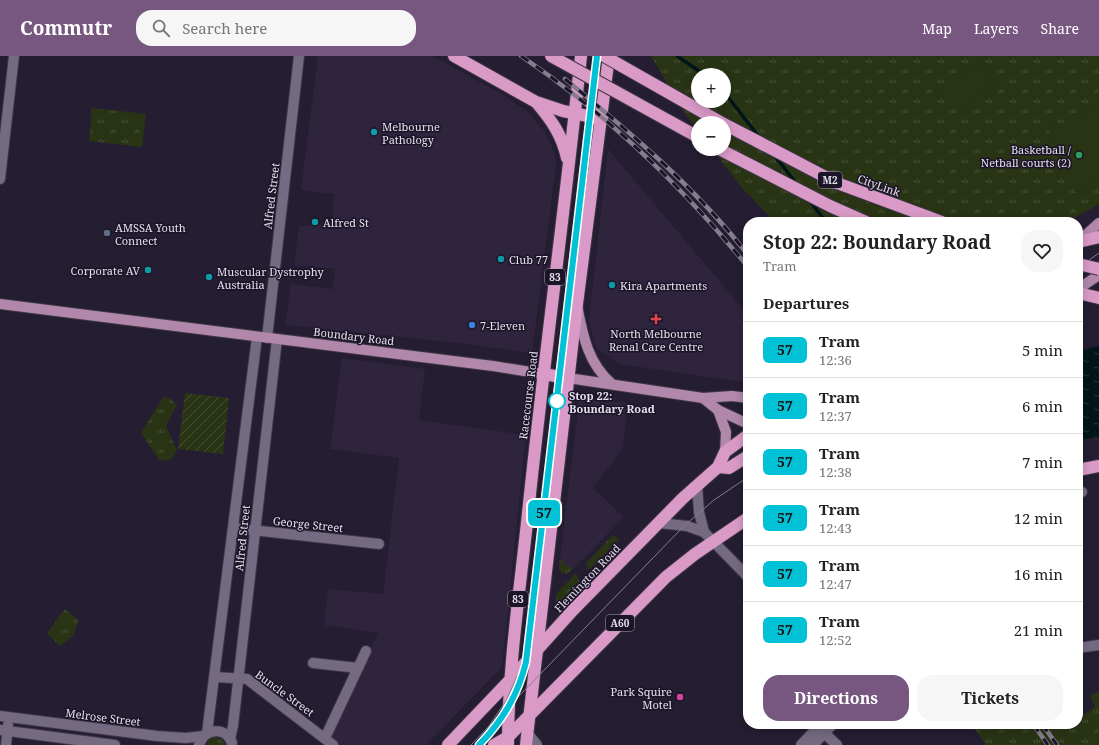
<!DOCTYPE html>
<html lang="en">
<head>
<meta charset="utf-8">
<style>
	:root { --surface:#fff; --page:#f6f6f6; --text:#222; --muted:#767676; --line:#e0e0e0; --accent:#775780 }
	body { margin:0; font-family:"Noto Serif",serif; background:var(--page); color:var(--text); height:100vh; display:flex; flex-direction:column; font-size:15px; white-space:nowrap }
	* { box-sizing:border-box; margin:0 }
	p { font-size:13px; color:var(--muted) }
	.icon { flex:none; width:22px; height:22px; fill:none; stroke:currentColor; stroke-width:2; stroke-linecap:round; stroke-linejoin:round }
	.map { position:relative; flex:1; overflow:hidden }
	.panel { position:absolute; left:743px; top:161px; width:340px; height:512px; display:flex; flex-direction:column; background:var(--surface); border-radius:16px; box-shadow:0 2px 10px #0003 }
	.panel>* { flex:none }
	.badge { padding:0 8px; border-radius:6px; font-size:14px; line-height:26px }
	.controls { position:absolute; left:691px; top:12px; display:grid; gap:8px }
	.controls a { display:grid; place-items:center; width:40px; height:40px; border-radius:50%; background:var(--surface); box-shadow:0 2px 10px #0003; font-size:20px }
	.map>.badge { position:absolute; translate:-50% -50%; box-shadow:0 0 0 2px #fff }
	h2 { padding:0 20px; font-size:15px; line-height:36px }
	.round { display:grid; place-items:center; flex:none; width:42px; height:42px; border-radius:16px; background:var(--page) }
	.head { display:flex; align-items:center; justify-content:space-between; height:68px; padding:0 20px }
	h1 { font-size:19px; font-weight:700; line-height:30px }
	.primary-button { display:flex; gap:8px; margin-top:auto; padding:8px 20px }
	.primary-button a { flex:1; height:46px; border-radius:16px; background:var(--accent); color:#fff; font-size:16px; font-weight:700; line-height:46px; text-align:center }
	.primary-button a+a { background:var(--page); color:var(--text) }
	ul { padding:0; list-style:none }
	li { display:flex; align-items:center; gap:12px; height:56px; padding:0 20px; border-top:1px solid var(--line) }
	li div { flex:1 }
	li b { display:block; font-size:15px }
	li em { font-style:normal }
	li .badge { min-width:44px; font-weight:700; text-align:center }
	header { display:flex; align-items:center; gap:24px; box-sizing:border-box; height:56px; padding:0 20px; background:var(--accent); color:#fff }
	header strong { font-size:19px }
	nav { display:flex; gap:22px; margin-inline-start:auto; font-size:14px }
	.search { width:280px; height:36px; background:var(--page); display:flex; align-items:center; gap:10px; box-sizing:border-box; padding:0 14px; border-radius:16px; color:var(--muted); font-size:15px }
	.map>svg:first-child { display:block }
	.built { fill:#2f243e }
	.grass { fill:url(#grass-tufts); fill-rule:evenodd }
	.garden { fill:url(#garden-furrows) }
	.pitch { fill:#293415 }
	.water { fill:url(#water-ripples) }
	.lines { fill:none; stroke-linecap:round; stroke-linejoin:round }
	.stream { stroke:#021518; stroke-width:3.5 }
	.minor-casing { stroke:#3e3747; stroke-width:12 }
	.major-casing { stroke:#3e3747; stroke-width:12 }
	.highway-casing { stroke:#3e3747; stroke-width:14 }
	.minor { stroke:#746a82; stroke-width:10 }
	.major { stroke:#b187ab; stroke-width:10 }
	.highway { stroke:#da9ac7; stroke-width:12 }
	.tram { stroke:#847d8e; stroke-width:1 }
	.rail-casing { stroke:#847d8e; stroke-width:4.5 }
	.rail { stroke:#1c1427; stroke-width:3; stroke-dasharray:9; stroke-linecap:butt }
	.highway-bridge-casing { stroke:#3e3747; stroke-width:14; stroke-linecap:butt }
	.highway-bridge { stroke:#da9ac7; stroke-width:12 }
	.line-casing { stroke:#fff; stroke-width:9 }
	.line { stroke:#00c1d5; stroke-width:6 }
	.culture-dot { fill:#0f9aa8; stroke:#1c1427; stroke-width:1.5 }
	.leisure-dot { fill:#2e9e5b; stroke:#1c1427; stroke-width:1.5 }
	.service-dot { fill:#5c6f8a; stroke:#1c1427; stroke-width:1.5 }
	.health-dot { fill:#e0444e; stroke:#1c1427; stroke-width:1.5 }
	.shop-dot { fill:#3f7fe0; stroke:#1c1427; stroke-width:1.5 }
	.stop-dot { fill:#fff; stroke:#00c1d5; stroke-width:2 }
	.hotel-dot { fill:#d1479c; stroke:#1c1427; stroke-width:1.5 }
	.labels { text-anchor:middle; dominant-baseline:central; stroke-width:3; stroke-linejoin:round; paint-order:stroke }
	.shield { fill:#1c1427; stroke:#a8a2b2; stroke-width:1 }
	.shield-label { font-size:10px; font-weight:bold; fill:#e4dfed }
	.poi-label { font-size:11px; fill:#e4dfed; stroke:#1c1427; text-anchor:start }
	.street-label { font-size:11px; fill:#e4dfed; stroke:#1c1427 }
	.stop-label { font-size:11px; font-weight:bold; fill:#e4dfed; stroke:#1c1427; text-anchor:start }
</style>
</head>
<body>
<header>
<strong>Commutr</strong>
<div class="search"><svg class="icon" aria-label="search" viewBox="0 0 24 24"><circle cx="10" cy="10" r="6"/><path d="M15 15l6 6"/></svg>Search here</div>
<nav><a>Map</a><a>Layers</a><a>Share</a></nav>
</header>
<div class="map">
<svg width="1099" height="689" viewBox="0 0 1099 689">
	<defs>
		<pattern id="grass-tufts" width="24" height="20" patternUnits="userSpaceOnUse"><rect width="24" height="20" fill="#293415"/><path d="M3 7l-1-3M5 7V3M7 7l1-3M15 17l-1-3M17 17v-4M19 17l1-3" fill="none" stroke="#485137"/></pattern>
		<pattern id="garden-furrows" width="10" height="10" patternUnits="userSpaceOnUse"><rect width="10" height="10" fill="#293415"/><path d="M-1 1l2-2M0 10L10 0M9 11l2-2" fill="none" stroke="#485137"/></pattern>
		<pattern id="water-ripples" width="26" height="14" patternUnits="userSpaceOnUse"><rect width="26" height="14" fill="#021518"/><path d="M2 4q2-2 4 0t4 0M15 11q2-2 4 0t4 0" fill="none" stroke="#27373a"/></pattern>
	</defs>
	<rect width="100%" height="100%" fill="#251d31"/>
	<g class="built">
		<polygon points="318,0 432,0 502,38 528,56 545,76 555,98 556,108 532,297 458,287 285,269 291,228 333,233 335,213 294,209 299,170 332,168 334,138 301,134"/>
		<polygon points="608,93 748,259 748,327 620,308 596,292 589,264"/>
		<polygon points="342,302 425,313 419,364 526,379 502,611 426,689 339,689 328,679 378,577 324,569 328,533 383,538 399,402 330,393"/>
		<polygon points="584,342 628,347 623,392 593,432 624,461 574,512 564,518 559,512 579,345"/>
	</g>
	<g class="grass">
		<path d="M651 0H1099V148L1067 166H775L743 133 712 93H724V67H698V74L684 56ZM698 19H724V45H698Z"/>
		<polygon points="92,52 146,58 142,91 89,85"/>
		<path d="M163 341 171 343 177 349 166 370 177 394C172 404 170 405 159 404L141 377Z"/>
		<polygon points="613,479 620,483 589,514 586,507"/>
		<polygon points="560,502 566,510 574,512 566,518 562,517 559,512"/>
		<polygon points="576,517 579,525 555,551 557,537"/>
		<polygon points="65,553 78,564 74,579 60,590 47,577"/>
		<polygon points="1099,636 1099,689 986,689 971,668 1078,668 1078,662 1095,651 1090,639"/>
		<polygon points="214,681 221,683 226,689 206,689 209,684"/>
	</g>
	<polygon class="garden" points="185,337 229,342 223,398 178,393"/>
	<g class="pitch">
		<polygon points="979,5 995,27 956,55 940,33"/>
		<polygon points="1099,51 1099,126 1075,136 1048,73"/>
	</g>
	<polygon class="water" points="1099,290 1099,381 1078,384 1078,295"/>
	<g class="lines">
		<g class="stream">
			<polyline points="677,0 705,19"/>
			<polyline points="724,36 760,82"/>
			<polyline points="774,99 796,127"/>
			<polyline points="810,145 826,166"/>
		</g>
		<defs>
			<g id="minor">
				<polyline points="0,123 14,0"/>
				<polyline points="267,282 299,0"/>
				<polyline points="697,429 699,456 704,476"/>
				<polyline points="1078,436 1082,436"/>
				<polyline points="659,467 687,470 704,476 748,521"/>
				<polyline points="234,472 379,488"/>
				<polyline points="1078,592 1099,589"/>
				<polyline points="313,607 358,612"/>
				<polyline points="215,621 247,623 333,689"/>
				<polyline points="0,660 157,680 186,682 203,680"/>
				<polyline points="0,674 115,689"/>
				<polyline points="821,674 837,689"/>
				<polyline points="207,677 257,281"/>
				<polyline points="528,678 537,689"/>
				<polyline points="325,682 366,595"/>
				<polyline points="230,683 233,670 277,283"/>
				<polyline points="6,689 8,669"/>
				<path d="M199 689C204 672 226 670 232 687"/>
				<polyline points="801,689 821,668"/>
				<polyline points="813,689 833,668"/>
			</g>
			<g id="major">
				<polyline points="1078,186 1099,167"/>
				<polyline points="1078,233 1099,219"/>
				<polyline points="0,248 493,310 543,318"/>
				<path d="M578 254C583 281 589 308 611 327"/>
				<polyline points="568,322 703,342 732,340 748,342"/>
				<polyline points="703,342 718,354 748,368"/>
				<polyline points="718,354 726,376 725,396"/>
			</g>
			<g id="highway">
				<polyline points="454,0 536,46 563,55 602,63"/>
				<path d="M537 47C552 65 562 79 567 102"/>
				<polyline points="724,68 837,127 942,166"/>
				<polyline points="719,93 830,150 866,166"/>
				<polyline points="1078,186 1099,181"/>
				<polyline points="1078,237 1099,242"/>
				<polyline points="543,318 568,322"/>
				<polyline points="718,411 729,412 748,400"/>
				<polyline points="1078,414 1099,410"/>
				<polyline points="448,689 511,623 573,554 683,442 718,411 725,396 748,379"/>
				<polyline points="494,689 508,681 666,521 695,498 748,462"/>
				<path d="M508 689C508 611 520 534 528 457 544 304 565 152 581 0"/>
				<polyline points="526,689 577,248 609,0"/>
			</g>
		</defs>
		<use href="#minor" class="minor-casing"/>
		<use href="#major" class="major-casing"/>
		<use href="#highway" class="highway-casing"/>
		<use href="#minor" class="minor"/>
		<use href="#major" class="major"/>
		<use href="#highway" class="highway"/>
		<g class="tram">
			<polyline points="1078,212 1099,197"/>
			<polyline points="1078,220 1099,206"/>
			<polyline points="517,642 684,470 714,444 748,421"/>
			<polyline points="489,670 507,643 517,620"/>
			<polyline points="492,675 514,643 526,605 597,0"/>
			<polyline points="471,689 493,666"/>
		</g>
		<defs>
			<g id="rail">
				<path d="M521 0C607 58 682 130 748 211"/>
				<path d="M565 23C631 77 695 131 748 199"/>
				<polyline points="1033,668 1048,689"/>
				<polyline points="1042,668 1057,689"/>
			</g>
		</defs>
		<use href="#rail" class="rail-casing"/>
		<use href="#rail" class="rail"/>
		<defs>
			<g id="highway-bridge">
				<polyline points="551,0 698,81"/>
				<polyline points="604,0 722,67"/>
				<polyline points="1078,208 1099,213"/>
			</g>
		</defs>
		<use href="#highway-bridge" class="highway-bridge-casing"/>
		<use href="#highway-bridge" class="highway-bridge"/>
	</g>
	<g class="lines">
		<defs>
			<path id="line" d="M479 689C503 664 518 639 526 606L597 0"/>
		</defs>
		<use href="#line" class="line-casing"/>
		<use href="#line" class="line"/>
	</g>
	<g class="culture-dot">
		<circle cx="374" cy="76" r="4"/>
		<circle cx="315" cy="166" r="4"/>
		<circle cx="501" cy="203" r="4"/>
		<circle cx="148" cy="214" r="4"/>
		<circle cx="209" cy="221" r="4"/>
		<circle cx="612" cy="229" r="4"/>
	</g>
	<circle class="leisure-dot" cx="1079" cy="99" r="4"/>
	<circle class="service-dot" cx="107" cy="177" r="4"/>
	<path class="health-dot" d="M654 257h4v4h4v4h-4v4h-4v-4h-4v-4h4z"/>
	<circle class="shop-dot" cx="472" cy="269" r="4"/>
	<circle class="stop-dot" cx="557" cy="345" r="8"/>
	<circle class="hotel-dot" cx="680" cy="641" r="4"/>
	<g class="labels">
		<g class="shield">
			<rect x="818" y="116" width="24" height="16" rx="3"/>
			<rect x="545" y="213" width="20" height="16" rx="3"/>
			<rect x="508" y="535" width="20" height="16" rx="3"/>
			<rect x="606" y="559" width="28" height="16" rx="3"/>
		</g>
		<g class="shield-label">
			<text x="830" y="124">M2</text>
			<text x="555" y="221">83</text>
			<text x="518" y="543">83</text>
			<text x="620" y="567">A60</text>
		</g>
		<g class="poi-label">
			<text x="382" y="70">Melbourne<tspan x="382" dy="13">Pathology</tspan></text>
			<text x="1071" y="93" text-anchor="end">Basketball /<tspan x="1071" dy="13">Netball courts (2)</tspan></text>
			<text x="323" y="166">Alfred St</text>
			<text x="115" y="171">AMSSA Youth<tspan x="115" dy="13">Connect</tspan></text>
			<text x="509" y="203">Club 77</text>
			<text x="140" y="214" text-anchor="end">Corporate AV</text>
			<text x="217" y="215">Muscular Dystrophy<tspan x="217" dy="13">Australia</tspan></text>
			<text x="620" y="229">Kira Apartments</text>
			<text x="480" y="269">7-Eleven</text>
			<text x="656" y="277" text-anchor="middle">North Melbourne<tspan x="656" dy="13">Renal Care Centre</tspan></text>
			<text x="672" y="635" text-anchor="end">Park Squire<tspan x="672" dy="13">Motel</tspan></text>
		</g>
		<g class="street-label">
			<text transform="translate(879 129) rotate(20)">CityLink</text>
			<text transform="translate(271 140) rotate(-83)">Alfred Street</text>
			<text transform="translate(354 280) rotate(7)">Boundary Road</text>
			<text transform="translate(528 339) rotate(-83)">Racecourse Road</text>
			<text transform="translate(308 468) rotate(6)">George Street</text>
			<text transform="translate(242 482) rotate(-84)">Alfred Street</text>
			<text transform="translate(587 522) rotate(-46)">Flemington Road</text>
			<text transform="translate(285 637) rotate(36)">Buncle Street</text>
			<text transform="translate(103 661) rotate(7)">Melrose Street</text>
		</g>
		<g class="stop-label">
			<text x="569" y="339">Stop 22:<tspan x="569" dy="13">Boundary Road</tspan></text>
		</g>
	</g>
</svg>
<div class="controls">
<a>+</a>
<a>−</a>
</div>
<b class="badge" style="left:544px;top:457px;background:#00c1d5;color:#111">57</b>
<section class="panel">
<div class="head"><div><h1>Stop 22: Boundary Road</h1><p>Tram</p></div><a class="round"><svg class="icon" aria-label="heart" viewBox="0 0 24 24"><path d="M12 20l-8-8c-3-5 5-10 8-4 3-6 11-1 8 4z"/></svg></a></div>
<h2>Departures</h2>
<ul>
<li><span class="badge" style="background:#00c1d5;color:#111">57</span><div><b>Tram</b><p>12:36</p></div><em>5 min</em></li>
<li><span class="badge" style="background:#00c1d5;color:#111">57</span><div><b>Tram</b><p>12:37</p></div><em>6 min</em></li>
<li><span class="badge" style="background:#00c1d5;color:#111">57</span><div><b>Tram</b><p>12:38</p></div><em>7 min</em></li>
<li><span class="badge" style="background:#00c1d5;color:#111">57</span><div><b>Tram</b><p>12:43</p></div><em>12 min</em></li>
<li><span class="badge" style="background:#00c1d5;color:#111">57</span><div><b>Tram</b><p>12:47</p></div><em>16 min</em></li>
<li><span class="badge" style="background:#00c1d5;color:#111">57</span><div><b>Tram</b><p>12:52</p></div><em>21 min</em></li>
</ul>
<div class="primary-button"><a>Directions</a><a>Tickets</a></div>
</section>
</div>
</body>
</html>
